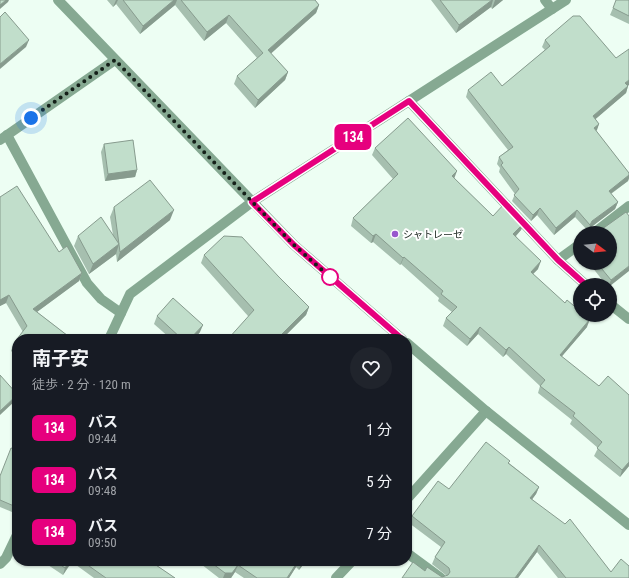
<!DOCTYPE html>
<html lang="ja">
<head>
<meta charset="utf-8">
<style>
	:root { --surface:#171b24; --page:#20242c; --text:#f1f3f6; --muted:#9ea1a6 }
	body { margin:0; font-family:"Roboto Condensed","Noto Sans JP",sans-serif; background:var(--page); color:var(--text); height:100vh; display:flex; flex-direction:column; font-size:15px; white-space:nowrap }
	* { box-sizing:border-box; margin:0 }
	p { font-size:13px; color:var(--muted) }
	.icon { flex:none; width:22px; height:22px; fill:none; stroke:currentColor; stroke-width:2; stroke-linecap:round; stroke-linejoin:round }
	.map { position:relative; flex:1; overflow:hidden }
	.panel { position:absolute; left:12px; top:334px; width:400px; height:232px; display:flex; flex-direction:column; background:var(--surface); border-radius:16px; box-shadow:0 1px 3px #0004 }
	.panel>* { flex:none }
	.badge { padding:0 8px; border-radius:6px; font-size:14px; line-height:26px }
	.needle { width:26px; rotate:106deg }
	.buttons { position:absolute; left:573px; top:226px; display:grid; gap:8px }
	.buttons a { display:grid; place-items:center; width:44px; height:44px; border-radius:50%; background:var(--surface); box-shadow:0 1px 3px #0004; font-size:20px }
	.you { position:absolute; width:20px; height:20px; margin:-10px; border:3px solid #fff; border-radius:50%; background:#1a73e8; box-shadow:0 0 0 6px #1a73e833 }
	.map>.badge { position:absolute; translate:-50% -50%; box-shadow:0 0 0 2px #fff }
	.round { display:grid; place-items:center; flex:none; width:42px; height:42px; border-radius:21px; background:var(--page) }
	.headline { display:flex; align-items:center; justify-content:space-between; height:68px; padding:0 20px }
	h1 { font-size:19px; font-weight:700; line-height:30px }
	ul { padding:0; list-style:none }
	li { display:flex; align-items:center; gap:12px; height:52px; padding:0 20px }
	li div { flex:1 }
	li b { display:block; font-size:15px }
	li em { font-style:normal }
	li .badge { min-width:44px; font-weight:700; text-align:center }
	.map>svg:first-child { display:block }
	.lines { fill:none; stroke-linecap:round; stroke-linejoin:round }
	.minor { stroke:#86a992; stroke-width:10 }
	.tertiary { stroke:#86a992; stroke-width:10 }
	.wall { fill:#a6bfaf }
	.shaded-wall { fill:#879b8e }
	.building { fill:#c1decb; stroke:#879b8e }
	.line-casing { stroke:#fff; stroke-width:9 }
	.line { stroke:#e6007e; stroke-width:6 }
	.walk { stroke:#141f18; stroke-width:4; stroke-dasharray:0 7.2 }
	.poi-dot { fill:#9857cd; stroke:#fff; stroke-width:1.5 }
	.stop-dot { fill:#fff; stroke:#e6007e; stroke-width:2 }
	.labels { text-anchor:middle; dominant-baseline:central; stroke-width:4; stroke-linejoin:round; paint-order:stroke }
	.poi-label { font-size:10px; fill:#141f18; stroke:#fff; text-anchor:start }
</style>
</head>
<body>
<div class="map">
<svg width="629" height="578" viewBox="0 0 629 578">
	<rect width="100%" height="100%" fill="#edfef3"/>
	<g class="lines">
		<g class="minor">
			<polyline points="545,0 552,9"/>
			<polyline points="409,101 558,260 586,285"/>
			<polyline points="7,135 87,283 101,299 121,313"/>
			<polyline points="0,140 115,60"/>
			<polyline points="594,233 629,206"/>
			<polyline points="558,260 580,244"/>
			<polyline points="610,304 629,319"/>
			<polyline points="109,339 130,294 252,202 566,0"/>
			<polyline points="407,499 486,411"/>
			<polyline points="407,553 441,578"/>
			<polyline points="0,564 6,558 17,535"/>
			<polyline points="336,578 352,561"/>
		</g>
		<g class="tertiary">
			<polyline points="58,0 294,245 402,339"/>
			<polyline points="407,343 486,411 629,525"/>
		</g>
	</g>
	<g class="wall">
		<polygon points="107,0 315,0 319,5 316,13 270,53 288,72 285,80 255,108 234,84 237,76 257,58 226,23 204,41 175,5 140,34 116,4 113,7"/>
		<polygon points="431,0 503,0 492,9 491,7 456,33"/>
		<polygon points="629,0 629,24 610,15 613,8"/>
		<polygon points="545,40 628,86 626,93 595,119 599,124 596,131 629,173 629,178 628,181 611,194 618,202 615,209 590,228 588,231 575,217 554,235 537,215 531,221 512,201 515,194 499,172 500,168 497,164 499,157 508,150 466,97 468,90 502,86 545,50 542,47"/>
		<polygon points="104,144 137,170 135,177 105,181 101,152"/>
		<polygon points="375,148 454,178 493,216 524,223 521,230 516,236 538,269 533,274 587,327 562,356 629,466 620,477 594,456 598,448 570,424 572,420 538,393 540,386 506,354 503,357 478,334 467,346 443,326 446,318 452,312 438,301 439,298 401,264 400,265 373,242 371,243 351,226 353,218 393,179 372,155"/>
		<polygon points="0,197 59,252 82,273 79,281 37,312 72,339 23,332 6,303 0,306"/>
		<polygon points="114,207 170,220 117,262 116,254 89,274 74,246 78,236 113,235 110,217"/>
		<polygon points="629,216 610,285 606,285 589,263 610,263 610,233 597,233"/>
		<polygon points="204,255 309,307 306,315 283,338 248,316 201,263"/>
		<polygon points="157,316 200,332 194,339 171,339 154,324"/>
		<polygon points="17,339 17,356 11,351 14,343"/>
		<polygon points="509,463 539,487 536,494 532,499 611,572 629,578 558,578 537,552 518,578 402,578 425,571 442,577 447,576 432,564 435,557 441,547 409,523 412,516 449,489"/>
		<polygon points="0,476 17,499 12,512 0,507"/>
		<polygon points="42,561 150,561 175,578 94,578 72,562 63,575"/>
		<polygon points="197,561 306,561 299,570 296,567 289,578 244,578 235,572 231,578 219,578"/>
	</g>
	<g class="shaded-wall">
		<polygon points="6,0 9,0 8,2 0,9 0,5"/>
		<polygon points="116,0 118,0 116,4 113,7"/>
		<polygon points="174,0 177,0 175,5 140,34 143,26"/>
		<polygon points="492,0 493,0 491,7 456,33 459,25"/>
		<polygon points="495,0 503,0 492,9"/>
		<polygon points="319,5 316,13 265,59 268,50"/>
		<polygon points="229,15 226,23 204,41 207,32"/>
		<polygon points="29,40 26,47 0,69 0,64"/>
		<polygon points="288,72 285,80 255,108 258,100"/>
		<polygon points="629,80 629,85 623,90 625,83"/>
		<polygon points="628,86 626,93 591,123 593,116"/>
		<polygon points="599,124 597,130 592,135 594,128"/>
		<polygon points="137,170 135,177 105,181 108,174"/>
		<polygon points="457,171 454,179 452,176"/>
		<polygon points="629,175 629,178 628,181 606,197 609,191"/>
		<polygon points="618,202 615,209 590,228 588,231 590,225 592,221"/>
		<polygon points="540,208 537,215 531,221 533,215"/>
		<polygon points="174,210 170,220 117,262 120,252"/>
		<polygon points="577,210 575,217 554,235 556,228"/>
		<polygon points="524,223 521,230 511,241 513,234"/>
		<polygon points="376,234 373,242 371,243 373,236"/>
		<polygon points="119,244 116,254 89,274 93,264"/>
		<polygon points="404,257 401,264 400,265 403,258"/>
		<polygon points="541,261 538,269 528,279 531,272"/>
		<polygon points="629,266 629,271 610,286 610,285 609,285 611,280"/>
		<polygon points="82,273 79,281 30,317 33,309"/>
		<polygon points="9,295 6,303 0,306 0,300"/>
		<polygon points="309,307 306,315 282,339 281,335"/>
		<polygon points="590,319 587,327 557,362 560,355"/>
		<polygon points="203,325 200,332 194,339 190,339"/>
		<polygon points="480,327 478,334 467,346 470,339"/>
		<polygon points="509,347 506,354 503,357 506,350"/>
		<polygon points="17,395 15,401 0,415 0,411"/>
		<polygon points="629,462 629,466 620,477 622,470"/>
		<polygon points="539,487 536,494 528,505 530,498"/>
		<polygon points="539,545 537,552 518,578 515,578"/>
		<polygon points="70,561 72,561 63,575 65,568"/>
		<polygon points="298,561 296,567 289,578 287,578"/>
		<polygon points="303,561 306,561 299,570 301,563"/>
		<polygon points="238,565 235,572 231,578 223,578 225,573"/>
	</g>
	<g class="building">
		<polygon points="0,0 6,0 0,5"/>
		<polygon points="123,0 174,0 143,26"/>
		<polygon points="181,0 315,0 319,5 268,50 288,72 258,100 237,76 263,53 229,15 207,32"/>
		<polygon points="440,0 492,0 459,25"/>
		<polygon points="616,0 629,0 629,16 613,8"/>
		<polygon points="5,12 29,40 0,64 0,17"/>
		<polygon points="573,16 580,16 616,58 629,49 629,80 625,83 628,86 593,116 599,124 594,128 629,173 629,175 609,191 618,202 592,221 590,225 577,210 556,228 540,208 533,215 514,195 519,189 501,165 503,163 499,157 513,147 468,90 491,72 502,86 550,46 545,40"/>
		<polygon points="408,118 457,171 452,176 493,216 505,203 524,223 513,234 541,261 531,272 565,303 567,300 580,311 580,315 585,315 590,319 560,355 599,386 608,376 629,395 629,462 622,470 597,448 602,442 573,416 575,413 540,386 545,380 509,347 506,350 480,327 470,339 446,318 457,307 441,294 443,291 404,257 403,258 376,234 373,236 353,218 398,174 375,148"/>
		<polygon points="133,140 137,170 108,174 104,144"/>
		<polygon points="150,180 174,210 120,252 114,207"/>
		<polygon points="17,186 59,252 67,246 82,273 33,309 72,339 17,339 27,326 9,295 0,300 0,197"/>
		<polygon points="626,212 629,216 629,266 611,280 597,263 610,263 610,233 598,233 598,232"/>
		<polygon points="101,217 119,244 93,264 78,236"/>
		<polygon points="224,236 242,237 278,276 309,307 281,335 285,339 228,339 254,310 204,255"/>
		<polygon points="173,298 203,325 190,339 182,339 157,316"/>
		<polygon points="17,339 17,346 14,343"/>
		<polygon points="0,375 17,394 17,395 0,411"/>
		<polygon points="486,442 510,461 508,463 539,487 530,498 565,524 570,519 611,572 621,559 629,566 629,578 566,578 539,545 515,578 402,578 413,562 425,571 427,567 442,577 448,575 450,572 449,568 435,557 445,542 412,516 438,481 449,489"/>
		<polygon points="11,448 17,450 17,499 14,506 0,500 0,476"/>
		<polygon points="55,561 70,561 65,568"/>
		<polygon points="82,561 150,561 175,578 106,578"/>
		<polygon points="209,561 298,561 287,578 257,578 238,565 232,573 225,573"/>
	</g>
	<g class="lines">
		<defs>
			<polyline id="line" points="402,339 294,245 252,202 409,101 558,260 586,285"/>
		</defs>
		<use href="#line" class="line-casing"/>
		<use href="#line" class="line"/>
		<polyline class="walk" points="31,118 115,60 294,245 330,277"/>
	</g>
	<circle class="poi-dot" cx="395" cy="234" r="4"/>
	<circle class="stop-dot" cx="330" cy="277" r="8"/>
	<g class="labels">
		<g class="poi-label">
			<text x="403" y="234">シャトレーゼ</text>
		</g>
	</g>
</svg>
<div class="buttons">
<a><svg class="needle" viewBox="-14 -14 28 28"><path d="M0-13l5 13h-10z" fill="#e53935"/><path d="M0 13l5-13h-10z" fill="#9ea1a6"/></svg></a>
<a><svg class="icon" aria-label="locate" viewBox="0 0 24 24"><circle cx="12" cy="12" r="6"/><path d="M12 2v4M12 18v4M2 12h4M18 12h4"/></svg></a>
</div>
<div class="you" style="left:31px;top:118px"></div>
<b class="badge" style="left:353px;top:137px;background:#e6007e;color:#fff">134</b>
<section class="panel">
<div class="headline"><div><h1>南子安</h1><p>徒歩 · 2 分 · 120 m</p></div><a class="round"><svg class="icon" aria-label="heart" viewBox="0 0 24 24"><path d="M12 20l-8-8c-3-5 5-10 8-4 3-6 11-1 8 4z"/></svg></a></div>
<ul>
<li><span class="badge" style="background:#e6007e;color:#fff">134</span><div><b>バス</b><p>09:44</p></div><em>1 分</em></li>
<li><span class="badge" style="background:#e6007e;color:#fff">134</span><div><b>バス</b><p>09:48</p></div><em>5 分</em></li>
<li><span class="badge" style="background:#e6007e;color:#fff">134</span><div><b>バス</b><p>09:50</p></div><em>7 分</em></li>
</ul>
</section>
</div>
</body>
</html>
